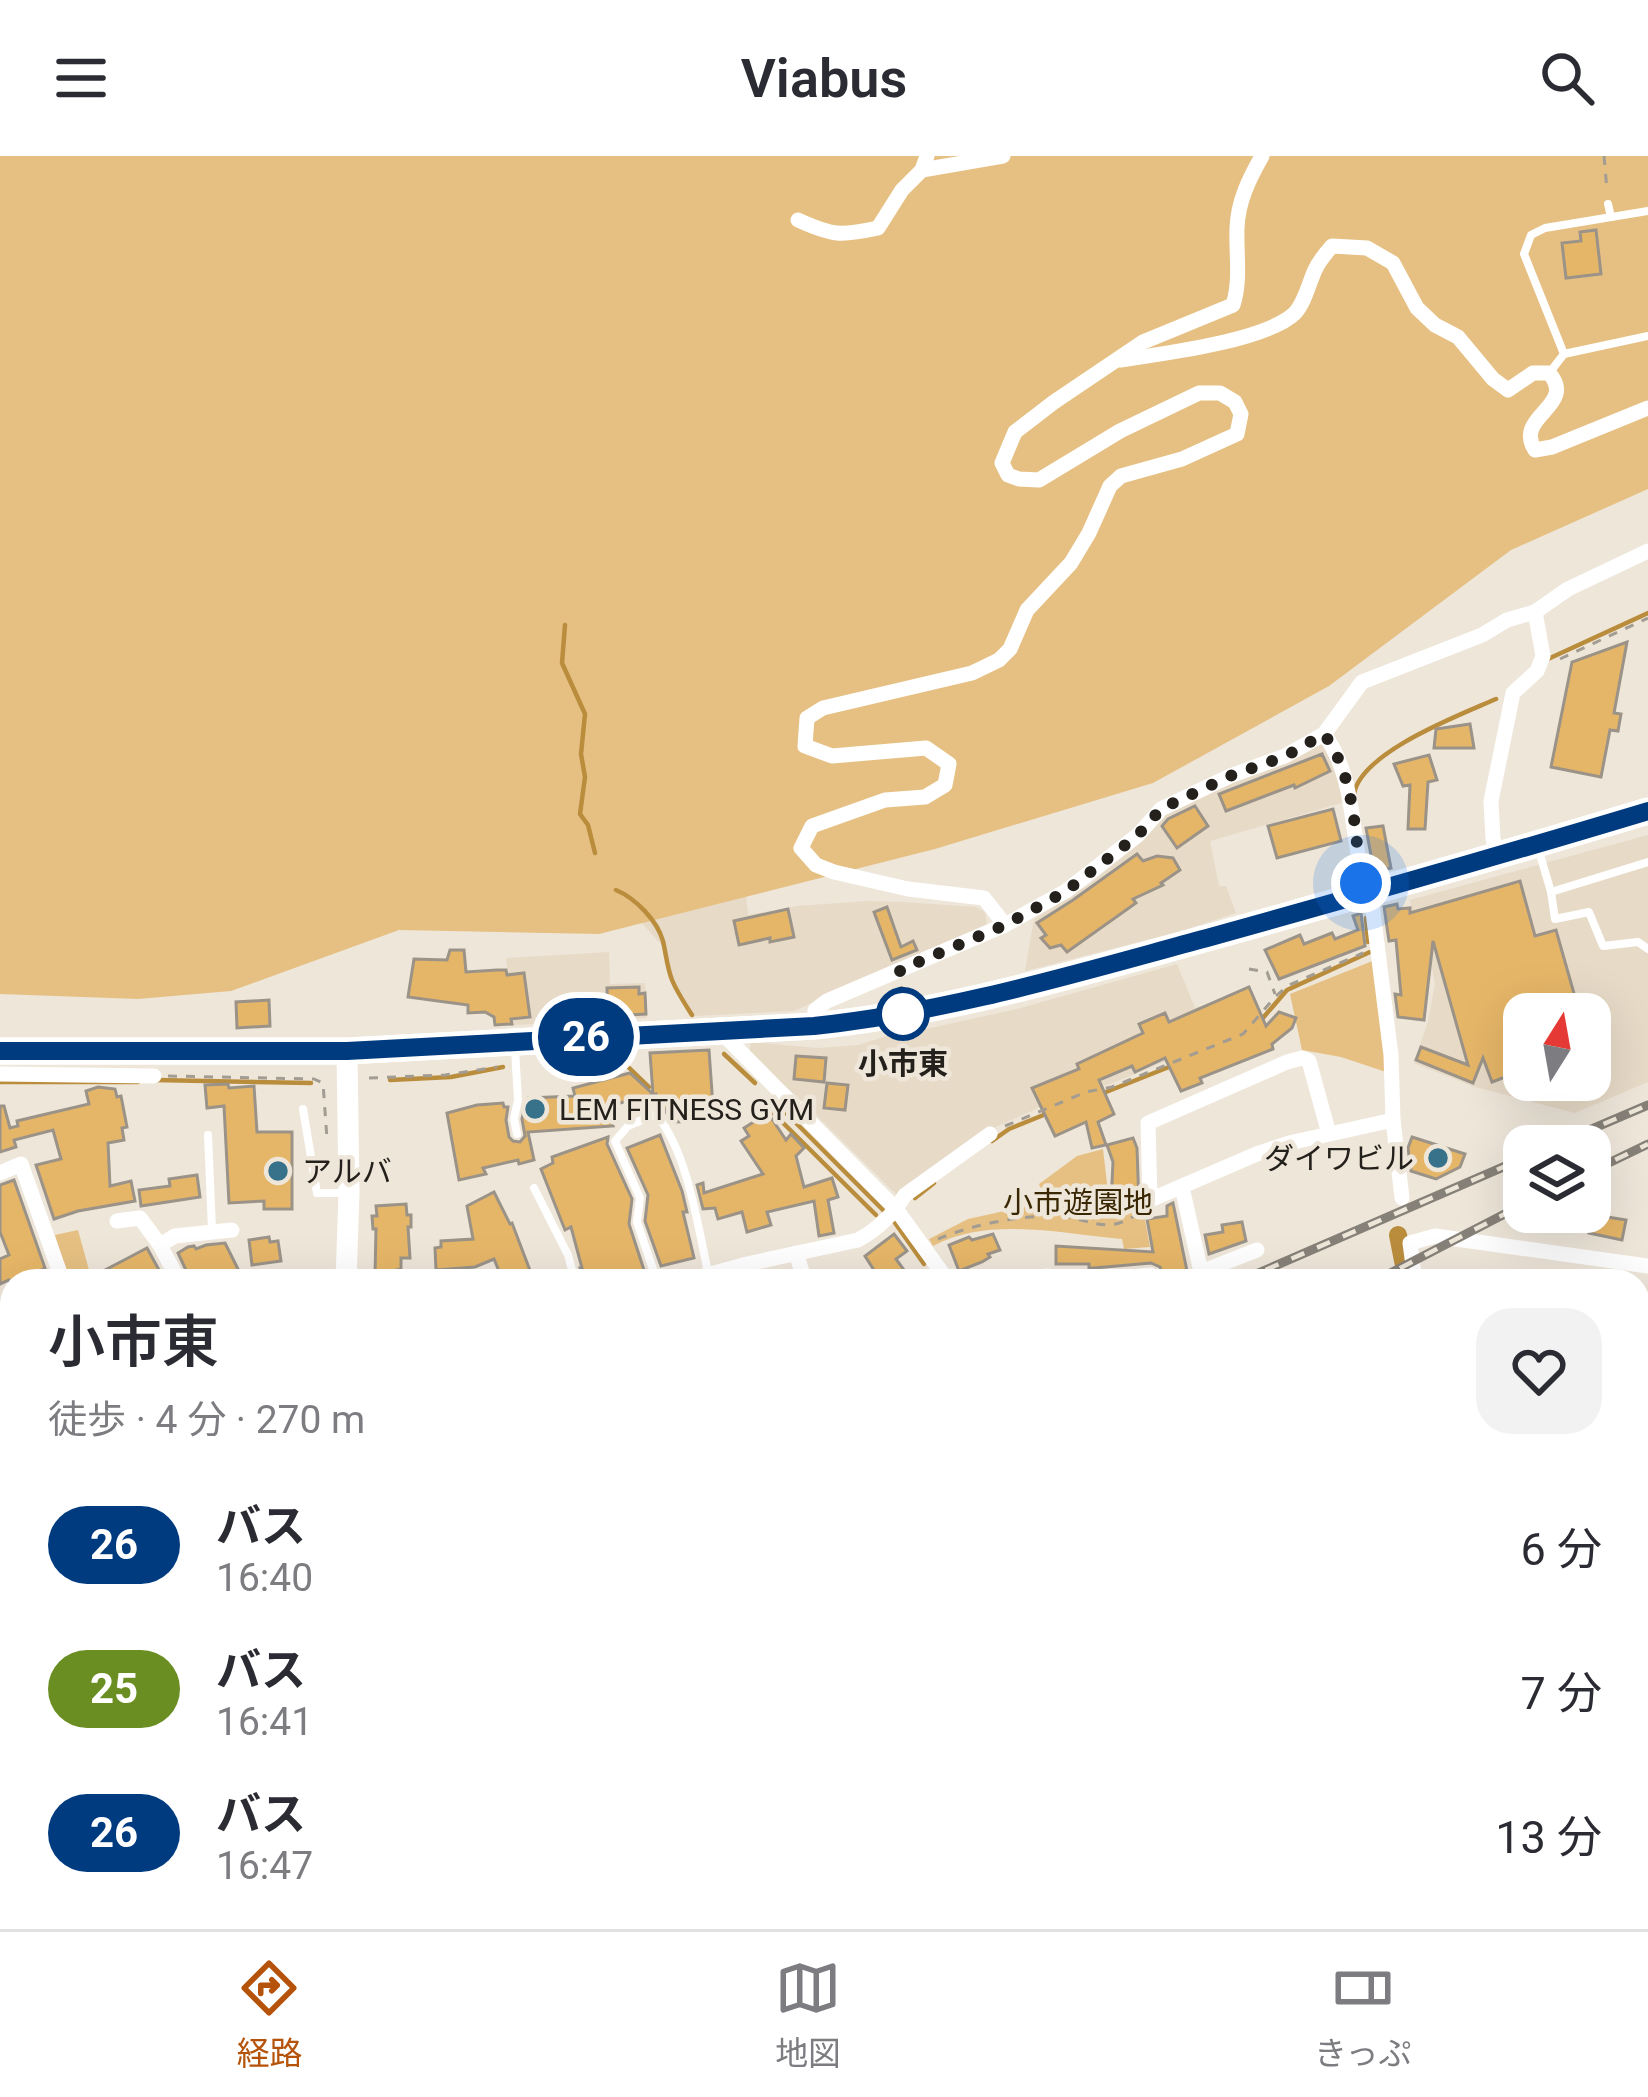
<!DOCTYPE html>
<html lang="ja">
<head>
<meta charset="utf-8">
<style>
	:root { --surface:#fff; --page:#f2f2f3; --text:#2b2b33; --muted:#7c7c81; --line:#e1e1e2; --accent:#b45309 }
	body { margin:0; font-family:Roboto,"Noto Sans JP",sans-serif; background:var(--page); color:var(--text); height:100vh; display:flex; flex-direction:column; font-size:45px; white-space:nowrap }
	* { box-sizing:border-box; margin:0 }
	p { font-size:39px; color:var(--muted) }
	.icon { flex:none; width:66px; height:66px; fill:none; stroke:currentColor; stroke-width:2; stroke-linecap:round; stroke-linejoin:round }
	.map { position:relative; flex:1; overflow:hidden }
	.side { position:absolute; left:0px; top:1113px; width:1650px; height:660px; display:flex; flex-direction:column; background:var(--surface); border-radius:36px 36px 0 0; box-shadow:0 12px 48px #0002 }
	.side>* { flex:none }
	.badge { padding:0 24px; border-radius:39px; font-size:42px; line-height:78px }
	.needle { width:78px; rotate:11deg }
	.tools { position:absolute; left:1503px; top:837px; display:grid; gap:24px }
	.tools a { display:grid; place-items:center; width:108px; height:108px; border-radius:24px; background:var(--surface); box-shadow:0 12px 48px #0002; font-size:60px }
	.you { position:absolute; width:60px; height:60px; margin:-30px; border:9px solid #fff; border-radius:50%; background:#1a73e8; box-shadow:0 0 0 18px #1a73e833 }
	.map>.badge { position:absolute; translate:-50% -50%; box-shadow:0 0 0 6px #fff }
	.round { display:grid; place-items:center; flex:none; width:126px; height:126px; border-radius:36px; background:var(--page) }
	.headline { display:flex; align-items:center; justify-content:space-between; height:204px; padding:0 48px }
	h1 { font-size:57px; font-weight:600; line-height:90px }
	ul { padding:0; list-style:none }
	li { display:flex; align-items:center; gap:36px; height:144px; padding:0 48px }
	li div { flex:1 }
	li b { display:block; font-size:45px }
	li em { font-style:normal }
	li .badge { min-width:132px; font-weight:700; text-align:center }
	header { display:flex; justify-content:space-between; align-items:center; height:156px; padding:0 48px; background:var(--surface); font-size:54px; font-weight:600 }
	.dock { display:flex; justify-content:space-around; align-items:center; height:168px; border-top:3px solid var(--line); background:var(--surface); font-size:33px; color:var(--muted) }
	.dock a { display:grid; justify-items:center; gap:6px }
	.dock .selected { color:var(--accent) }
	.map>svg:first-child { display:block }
	.built { fill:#e7dac7; fill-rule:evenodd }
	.green { fill:#e6c083 }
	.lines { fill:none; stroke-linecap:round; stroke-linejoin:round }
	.stream { stroke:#ba8d3d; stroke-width:4.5 }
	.canal { stroke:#ba8d3d; stroke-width:18 }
	.building { fill:#e6b668; stroke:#9b9388; stroke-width:3 }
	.path { stroke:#a29c92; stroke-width:3; stroke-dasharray:9 9; stroke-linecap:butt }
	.lane { stroke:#fff; stroke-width:8 }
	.street { stroke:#fff; stroke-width:15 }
	.secondary { stroke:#fff; stroke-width:21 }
	.highway { stroke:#fff; stroke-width:27 }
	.rail-casing { stroke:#868178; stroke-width:9 }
	.rail { stroke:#eee6d9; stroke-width:4.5; stroke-dasharray:14; stroke-linecap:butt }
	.line-casing { stroke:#fff; stroke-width:27 }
	.line { stroke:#003b80; stroke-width:18 }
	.walk { stroke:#24211c; stroke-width:12; stroke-dasharray:0 21.6 }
	.stop-dot { fill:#fff; stroke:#003b80; stroke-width:6 }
	.poi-dot { fill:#37718a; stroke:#eee6d9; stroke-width:4.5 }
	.labels { text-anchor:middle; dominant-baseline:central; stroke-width:9; stroke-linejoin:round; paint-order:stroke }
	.stop-label { font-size:30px; font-weight:bold; fill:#24211c; stroke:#eee6d9 }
	.poi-label { font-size:30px; fill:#24211c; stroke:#eee6d9; text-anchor:start }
	.park-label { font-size:30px; fill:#3a2703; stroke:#eee6d9 }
</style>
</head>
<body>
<header><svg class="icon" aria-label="menu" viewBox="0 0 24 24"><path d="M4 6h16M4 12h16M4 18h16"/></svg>Viabus<svg class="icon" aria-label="search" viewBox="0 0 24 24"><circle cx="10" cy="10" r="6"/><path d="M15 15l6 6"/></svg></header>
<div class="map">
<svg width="1648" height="1773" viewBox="0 0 1648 1773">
	<rect width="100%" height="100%" fill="#eee6d9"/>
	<g class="built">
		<polygon points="1316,588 1330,591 1345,646 1210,685 1219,730 1226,730 1236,757 1178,776 1025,815 1034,763 1090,728 1139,687 1156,664 1178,650"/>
		<path d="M1648 679V926L1575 957 1475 931 1414 907 1428 865 1435 828 1429 795 1418 789 1410 744ZM1524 858H1590V924H1524Z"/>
		<polygon points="742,700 748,759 797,750 868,745 903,746 976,751 985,756 987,769 794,855 695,860 671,821 663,791 636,760"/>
		<polygon points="609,796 610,828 645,827 647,862 514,869 506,802"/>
		<polygon points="1177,808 1195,852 1201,850 1215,885 1108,929 1079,934 982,977 896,1038 803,946 749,898 751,886 818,892 859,889 916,870 921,874 1017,853"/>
	</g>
	<g class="green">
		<polygon points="0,0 1648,0 1648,333 1511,394 1329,530 1153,627 935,693 599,778 399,774 231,835 138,843 0,838"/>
		<polygon points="1375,804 1386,916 1341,901 1302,894 1290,838"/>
		<path d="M1103 993 1110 1053 1142 1047 1150 1091 1124 1093 1122 1083C1060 1078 990 1060 933 1090L929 1083 968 1063 1045 1046 1039 1028 1077 1000Z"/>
		<polygon points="78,1074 89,1114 69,1124 55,1079"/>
		<polygon points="242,1761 504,1761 491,1773 236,1773"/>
	</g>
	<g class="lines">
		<g class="stream">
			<polyline points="565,469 562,507 585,558 581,598 585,621 580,658 588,669 595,697"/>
			<polyline points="1548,503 1648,457"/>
			<path d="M1354 638C1361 596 1460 559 1496 543"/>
			<path d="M616 734C635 742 657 764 663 785 666 798 667 811 672 824 677 836 685 848 692 859"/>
			<polyline points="1366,762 1368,786"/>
			<polyline points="1262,863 1287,834 1370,796"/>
			<polyline points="724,898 755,927"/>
			<polyline points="584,900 621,904 649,931"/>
			<polyline points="155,924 311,927"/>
			<polyline points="390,924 451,921 503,911"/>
			<polyline points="0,926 138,926"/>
			<polyline points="1101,938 1174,909"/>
			<polyline points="779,950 885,1056"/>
			<polyline points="768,952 876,1059"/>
			<polyline points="992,985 1009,973 1046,958"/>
			<polyline points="915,1042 934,1027"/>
			<polyline points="893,1064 924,1108"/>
			<polyline points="0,1298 2,1297"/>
			<polyline points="0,1552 12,1546"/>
		</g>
		<g class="canal">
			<polyline points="1398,1079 1407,1125"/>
			<polyline points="586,1773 640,1761"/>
		</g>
	</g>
	<g class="building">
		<polygon points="1596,74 1601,118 1566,122 1562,87 1581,85 1580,76"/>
		<polygon points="1627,486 1614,557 1621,558 1618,575 1610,574 1601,621 1551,611 1572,506"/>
		<polygon points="1470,568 1474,592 1434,592 1436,573"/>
		<polygon points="1322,598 1330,615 1295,632 1294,629 1226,655 1219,638"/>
		<polygon points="1429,599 1437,624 1428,626 1425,673 1408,673 1410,629 1403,630 1394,608"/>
		<polygon points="1195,650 1208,670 1177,692 1162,670 1168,663"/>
		<polygon points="1333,653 1341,685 1277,702 1268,670"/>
		<polygon points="1383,670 1391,712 1374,716 1366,672"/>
		<polygon points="1137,698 1143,705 1157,700 1173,702 1180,714 1161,727 1163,729 1133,743 1136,747 1067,796 1061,789 1050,792 1041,782 1046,779 1037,767 1073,744"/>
		<polygon points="1520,725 1535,780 1556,774 1577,848 1571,850 1574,858 1524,858 1524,914 1492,926 1483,902 1473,927 1416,904 1421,891 1468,909 1433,785 1424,864 1398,861 1395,838 1401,839 1396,784 1389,785 1384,751 1397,748 1398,753 1410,752 1410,757"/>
		<polygon points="887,751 901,791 913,785 917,794 892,804 874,756"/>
		<polygon points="788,753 794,781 770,786 770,782 739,789 734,765"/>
		<polygon points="1361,757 1365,790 1279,823 1265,794 1300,779 1304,788 1332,777 1335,783 1358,774 1353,760"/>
		<polygon points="450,794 464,794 466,816 497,814 506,814 507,819 524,817 530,861 511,863 512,868 495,869 494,861 485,856 468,857 468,849 408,841 414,803 447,804"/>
		<polygon points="639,831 639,838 645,837 646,858 608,860 607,832"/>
		<polygon points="1249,831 1266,870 1279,856 1296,862 1292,872 1272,888 1273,893 1200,922 1202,927 1181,935 1165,902 1135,916 1132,910 1099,924 1114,958 1098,966 1106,989 1092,992 1086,966 1055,980 1032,932 1079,913 1077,908 1143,877 1139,868 1165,857 1169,866"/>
		<polygon points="269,844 270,870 237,872 236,846"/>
		<polygon points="709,894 714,965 672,966 656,938 604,951 613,970 528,976 534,1004 519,1008 518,1004 483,1012 486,1018 459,1024 447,957 477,949 503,947 504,951 508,951 506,964 509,981 513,985 520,986 525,980 522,963 525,949 529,949 529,942 575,940 573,932 630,917 653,938 650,897"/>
		<polygon points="796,900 826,902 824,926 794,923"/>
		<polygon points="827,927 848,929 845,954 824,952"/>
		<polygon points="228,928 229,932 254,930 257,976 292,976 292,1053 264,1053 264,1045 229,1047 224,950 207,952 205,929"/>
		<polygon points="98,931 115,933 117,941 121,940 127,971 122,972 124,984 108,987 110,1030 131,1025 135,1045 78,1055 54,1063 36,1009 61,1003 53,974 14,984 16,991 0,996 0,950 4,950 10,972 18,970 17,965 89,948 86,935"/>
		<polygon points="768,957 786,984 791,978 804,992 796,1000 804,1031 832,1022 838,1041 828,1044 834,1077 819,1080 814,1045 767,1056 771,1069 747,1076 742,1056 718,1063 715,1052 703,1053 697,1029 703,1027 704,1037 763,1018 741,985 749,980 744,972"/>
		<polygon points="660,979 682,1035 687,1056 683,1056 694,1102 661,1110 645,1065 648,1039 627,992"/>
		<polygon points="608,981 607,988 632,1043 629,1068 644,1114 596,1125 583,1125 580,1112 582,1112 571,1071 565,1074 541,1013 553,1007 552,1001"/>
		<polygon points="1412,981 1465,998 1460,1011 1436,1023 1411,1015 1408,992"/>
		<polygon points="1133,982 1137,992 1139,1049 1111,1047 1113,1006 1107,989"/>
		<polygon points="197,1019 200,1041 141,1050 139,1034 170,1030 169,1023"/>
		<polygon points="14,1024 45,1112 22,1125 12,1125 11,1130 9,1124 0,1128 0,1103 9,1099 0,1076 0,1029"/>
		<polygon points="494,1036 510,1068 512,1067 534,1125 503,1125 494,1103 475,1111 436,1114 435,1092 441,1091 441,1085 473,1083 467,1050"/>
		<polygon points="1173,1047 1187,1115 1163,1120 1160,1111 1151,1107 1094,1112 1089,1112 1089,1108 1056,1108 1056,1090 1153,1096 1147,1063 1167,1060 1167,1050"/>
		<polygon points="406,1048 407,1059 411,1059 411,1071 408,1071 410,1102 401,1102 401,1113 375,1119 376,1073 373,1073 372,1060 377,1060 376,1050"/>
		<polygon points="1601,1060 1626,1064 1622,1084 1589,1077 1592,1062 1600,1063"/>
		<polygon points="1242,1066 1246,1085 1209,1098 1205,1079 1223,1076 1222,1069"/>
		<polygon points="894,1078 907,1095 896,1103 912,1125 881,1125 865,1100"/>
		<polygon points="993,1078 1000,1094 988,1098 990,1101 982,1106 959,1115 949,1089 969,1081 972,1084"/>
		<polygon points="269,1081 270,1086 278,1085 281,1105 252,1109 249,1084"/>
		<polygon points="225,1087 244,1125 191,1125 178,1097 188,1091 194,1090 196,1093 206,1089"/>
		<polygon points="147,1092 165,1125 84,1125 128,1102"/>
	</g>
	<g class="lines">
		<g class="path">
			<polyline points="1604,0 1607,34"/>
			<polyline points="1560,503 1648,462"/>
			<polyline points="1249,813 1267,816 1275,838"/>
			<polyline points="168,920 314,923 323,927 327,983"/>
			<polyline points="369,922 445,919 497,911"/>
			<polyline points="1005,970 1086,936 1112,931 1243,878 1276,840 1289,829 1363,797"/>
			<path d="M938 1083C972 1069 1016 1060 1053 1060 1088 1060 1105 1081 1137 1058"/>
		</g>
		<g class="lane">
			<polyline points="1608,48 1611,61"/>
			<polyline points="1564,198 1524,98 1531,79 1545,72 1648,55"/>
			<polyline points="1550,216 1564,198 1648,180"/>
			<polyline points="1539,695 1551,736"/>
			<polyline points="1648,706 1551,736 1555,763 1589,756 1603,790 1638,786 1648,793"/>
			<polyline points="515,893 518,944 514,963 517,978"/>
			<polyline points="303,953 317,1037 348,1037"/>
			<polyline points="208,979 212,1074"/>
			<polyline points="534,1032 568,1099 575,1125"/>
			<path d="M657 1125 637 1066 640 1042 615 985 628 970 656 958C688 997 697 1067 708 1116"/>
			<polyline points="1638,1509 1648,1508"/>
			<polyline points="0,1558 12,1552"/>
			<polyline points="1362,1769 1597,1773"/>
		</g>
		<g class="street">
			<polyline points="922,14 1003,0"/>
			<path d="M798 64C833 80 841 80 878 72L902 34 922 14 927 0"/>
			<path d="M1120 204C1161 198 1266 185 1295 157 1305 146 1309 127 1315 114 1319 105 1325 98 1332 90L1367 92 1393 107 1417 152 1435 169 1458 181 1493 223 1508 234 1533 217H1549C1578 250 1513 260 1535 294L1552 291 1648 252"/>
			<path d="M1324 578C1361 629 1347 692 1372 748L1391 899 1393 964 1402 1042"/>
			<polyline points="1498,700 1493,683 1491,645 1513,537 1537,515 1543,500 1535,456"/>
			<path d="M1005 769 984 742 908 733 834 716 816 709 801 692 812 670 885 644 925 641 945 629 949 608 926 592 832 600 805 590 807 562 823 552 972 517 999 504 1010 493 1027 454 1071 407 1089 377 1110 330 1121 320 1182 303 1237 278 1241 258 1235 246 1220 237H1199L1120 275 1039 324 1019 323 1008 319 1002 307 1015 276 1054 246 1143 186 1233 149C1241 124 1236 98 1237 72 1238 45 1249 23 1262 0"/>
			<polyline points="814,870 815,854 827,845 1005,769 1066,735 1138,679 1161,653 1230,620 1285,600 1324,578 1362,526 1482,479 1507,464 1535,456 1568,433 1648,395"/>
			<polyline points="722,877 896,1053 948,1125"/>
			<polyline points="0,918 154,920"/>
			<polyline points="1329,978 1309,905 1302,902 1287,906 1148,967 1150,1044 1259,997 1289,987 1393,964"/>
			<polyline points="0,1017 21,1008 60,1117 47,1125"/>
			<polyline points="1182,1031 1201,1116 1257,1094"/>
			<polyline points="117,1065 140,1062 160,1089"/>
			<polyline points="796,1097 805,1125"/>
			<polyline points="179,1125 160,1089 175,1080 232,1074"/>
			<polyline points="392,1125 422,1125"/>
			<path d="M685 1125 747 1108 858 1084C878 1073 893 1059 905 1039L990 978"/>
			<polyline points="1009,1125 1047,1120 1094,1124 1151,1119"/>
			<polyline points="1415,1125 1410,1087 1435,1080 1648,1110"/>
			<polyline points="0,1154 12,1146"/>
			<polyline points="1638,1204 1648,1203"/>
			<polyline points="1638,1236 1648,1233"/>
			<polyline points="0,1273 12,1293"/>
			<polyline points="1638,1308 1648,1305"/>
			<polyline points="0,1744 12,1742"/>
			<polyline points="1638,1759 1648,1759"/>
			<polyline points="642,1773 694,1761"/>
			<polyline points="913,1773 917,1761"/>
			<polyline points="1611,1773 1612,1761"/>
		</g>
		<g class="secondary">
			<polyline points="346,1125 349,1037 347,895"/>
			<polyline points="0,1352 12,1346"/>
			<polyline points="1638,1408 1648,1409"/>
			<polyline points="0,1664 12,1719"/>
			<polyline points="17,1773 18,1761"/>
		</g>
		<path class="highway" d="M0 895H347L814 870C943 857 1066 821 1190 787 1343 744 1496 701 1648 655"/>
		<defs>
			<g id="rail">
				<polyline points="1552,990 1648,949"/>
				<polyline points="1590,1016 1648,988"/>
				<polyline points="1240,1125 1524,1002"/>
				<polyline points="1375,1125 1524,1048"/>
				<polyline points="160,1773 169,1761"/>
				<polyline points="197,1773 206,1761"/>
				<polyline points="501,1773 513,1761"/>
			</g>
		</defs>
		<use href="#rail" class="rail-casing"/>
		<use href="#rail" class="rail"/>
	</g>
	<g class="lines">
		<defs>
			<path id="line" d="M0 895H347L814 870C949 856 1077 817 1207 782 1355 741 1502 699 1648 655"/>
		</defs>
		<use href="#line" class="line-casing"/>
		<use href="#line" class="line"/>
		<path class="walk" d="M903 858 900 814 1005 769 1066 735 1138 679 1161 653 1230 620 1286 600 1324 578C1355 620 1355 677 1361 727"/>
	</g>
	<circle class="stop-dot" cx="903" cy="858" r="24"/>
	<g class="poi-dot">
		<circle cx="535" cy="953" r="12"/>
		<circle cx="1438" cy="1002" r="12"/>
		<circle cx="278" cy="1015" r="12"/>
	</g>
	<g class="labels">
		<g class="stop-label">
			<text x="903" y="907">小市東</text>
		</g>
		<g class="poi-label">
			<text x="559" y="953">LEM FITNESS GYM</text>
			<text x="1414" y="1002" text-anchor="end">ダイワビル</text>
			<text x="302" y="1015">アルバ</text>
		</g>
		<g class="park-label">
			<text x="1078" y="1046">小市遊園地</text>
		</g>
	</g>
</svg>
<div class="tools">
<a><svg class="needle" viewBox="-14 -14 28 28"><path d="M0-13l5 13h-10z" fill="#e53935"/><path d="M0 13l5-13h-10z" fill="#7c7c81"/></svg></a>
<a><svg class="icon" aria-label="layers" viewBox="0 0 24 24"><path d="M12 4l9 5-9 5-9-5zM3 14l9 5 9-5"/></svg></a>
</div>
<div class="you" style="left:1361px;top:727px"></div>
<b class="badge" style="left:586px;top:881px;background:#003b80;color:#fff">26</b>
<section class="side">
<div class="headline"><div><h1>小市東</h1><p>徒歩 · 4 分 · 270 m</p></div><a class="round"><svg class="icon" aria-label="heart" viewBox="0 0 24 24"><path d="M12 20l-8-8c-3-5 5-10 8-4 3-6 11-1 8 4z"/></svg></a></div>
<ul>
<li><span class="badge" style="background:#003b80;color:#fff">26</span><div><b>バス</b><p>16:40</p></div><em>6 分</em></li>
<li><span class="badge" style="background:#6b8e23;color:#fff">25</span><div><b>バス</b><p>16:41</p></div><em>7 分</em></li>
<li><span class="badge" style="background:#003b80;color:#fff">26</span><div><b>バス</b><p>16:47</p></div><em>13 分</em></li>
</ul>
</section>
</div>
<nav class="dock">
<a class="selected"><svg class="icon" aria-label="directions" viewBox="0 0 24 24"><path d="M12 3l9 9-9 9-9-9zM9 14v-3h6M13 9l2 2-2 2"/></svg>経路</a>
<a><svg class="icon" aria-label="map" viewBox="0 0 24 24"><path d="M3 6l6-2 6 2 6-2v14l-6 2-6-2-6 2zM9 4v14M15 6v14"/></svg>地図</a>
<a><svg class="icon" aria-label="tickets" viewBox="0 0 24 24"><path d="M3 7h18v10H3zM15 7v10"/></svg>きっぷ</a>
</nav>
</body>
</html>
